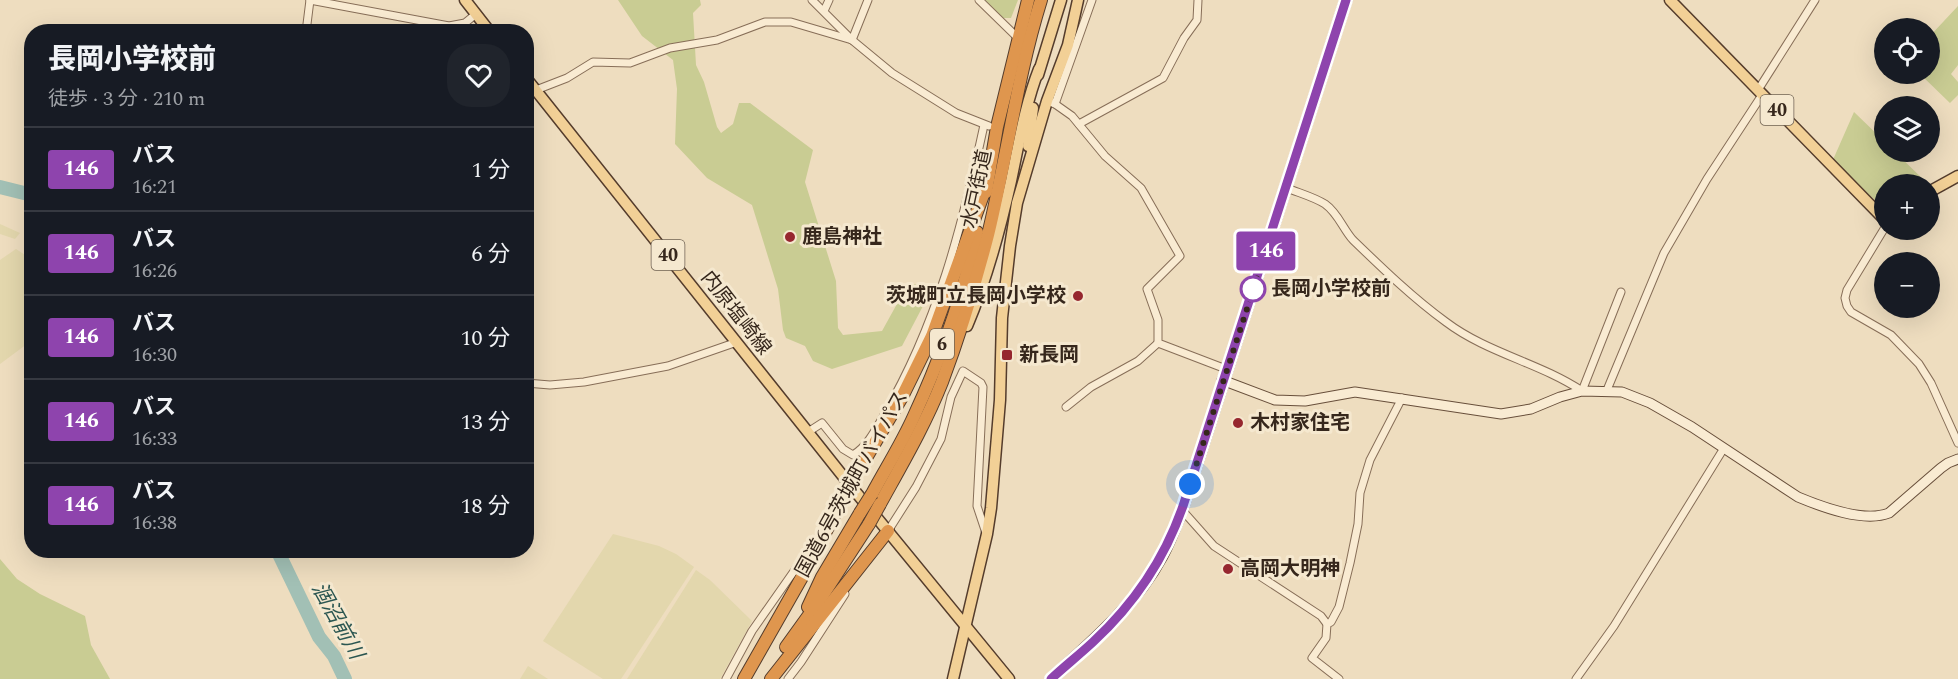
<!DOCTYPE html>
<html lang="ja">
<head>
<meta charset="utf-8">
<style>
	:root { --surface:#171b24; --page:#20242c; --text:#f1f3f6; --muted:#9ea1a6; --line:#363941 }
	body { margin:0; font-family:Spectral,"Noto Sans JP",serif; background:var(--page); color:var(--text); height:100vh; display:flex; flex-direction:column; font-size:22px; white-space:nowrap }
	* { box-sizing:border-box; margin:0 }
	p { font-size:20px; color:var(--muted) }
	.icon { flex:none; width:33px; height:33px; fill:none; stroke:currentColor; stroke-width:2; stroke-linecap:round; stroke-linejoin:round }
	.map { position:relative; flex:1; overflow:hidden }
	.sheet { position:absolute; left:24px; top:24px; width:510px; height:534px; display:flex; flex-direction:column; background:var(--surface); border-radius:24px; box-shadow:0 6px 24px #0002 }
	.sheet>* { flex:none }
	.badge { padding:0 12px; border-radius:4px; font-size:21px; line-height:39px }
	.buttons { position:absolute; left:1874px; top:18px; display:grid; gap:12px }
	.buttons a { display:grid; place-items:center; width:66px; height:66px; border-radius:50%; background:var(--surface); box-shadow:0 6px 24px #0002; font-size:30px }
	.you { position:absolute; width:30px; height:30px; margin:-15px; border:4px solid #fff; border-radius:50%; background:#1a73e8; box-shadow:0 0 0 9px #1a73e833 }
	.map>.badge { position:absolute; translate:-50% -50%; box-shadow:0 0 0 3px #fff }
	.round { display:grid; place-items:center; flex:none; width:63px; height:63px; border-radius:24px; background:var(--page) }
	.overview { display:flex; align-items:center; justify-content:space-between; height:102px; padding:0 24px }
	h1 { font-size:28px; font-weight:800; line-height:45px }
	ul { padding:0; list-style:none }
	li { display:flex; align-items:center; gap:18px; height:84px; padding:0 24px; border-top:2px solid var(--line) }
	li div { flex:1 }
	li b { display:block; font-size:22px }
	li em { font-style:normal }
	li .badge { min-width:66px; font-weight:700; text-align:center }
	.map>svg:first-child { display:block }
	.farmland { fill:#e3d7ad }
	.green { fill:#c9cc93 }
	.lines { fill:none; stroke-linecap:round; stroke-linejoin:round }
	.river { stroke:#a2c0b5; stroke-width:14 }
	.street-casing { stroke:#876e58; stroke-width:9 }
	.secondary-casing { stroke:#684f3b; stroke-width:11 }
	.primary-casing { stroke:#543c2c; stroke-width:13 }
	.highway-casing { stroke:#543c2c; stroke-width:14 }
	.street { stroke:#f9ebd2; stroke-width:7 }
	.secondary { stroke:#f9ebd2; stroke-width:9 }
	.primary { stroke:#f2d096; stroke-width:10 }
	.highway { stroke:#df964e; stroke-width:12 }
	.highway-bridge-casing { stroke:#543c2c; stroke-width:14; stroke-linecap:butt }
	.highway-bridge { stroke:#df964e; stroke-width:12 }
	.line-casing { stroke:#fff; stroke-width:14 }
	.line { stroke:#8e44ad; stroke-width:9 }
	.walk { stroke:#36271c; stroke-width:6; stroke-dasharray:0 10.8 }
	.poi-dot { fill:#96272f; stroke:#f5e8cf; stroke-width:2 }
	.stop-dot { fill:#fff; stroke:#8e44ad; stroke-width:3 }
	.labels { text-anchor:middle; dominant-baseline:central; stroke-width:6; stroke-linejoin:round; paint-order:stroke }
	.shield { fill:#f5e8cf; stroke:#6f6152; stroke-width:1.5 }
	.shield-label { font-size:18px; font-weight:bold; fill:#36271c }
	.street-label { font-size:20px; fill:#36271c; stroke:#f5e8cf }
	.poi-label { font-size:20px; font-weight:bold; fill:#36271c; stroke:#f5e8cf; text-anchor:start }
	.stop-label { font-size:20px; font-weight:bold; fill:#36271c; stroke:#f5e8cf; text-anchor:start }
	.water-label { font-size:21px; font-style:italic; fill:#2b5651; stroke:#f5e8cf }
</style>
</head>
<body>
<div class="map">
<svg width="1958" height="679" viewBox="0 0 1958 679">
	<rect width="100%" height="100%" fill="#eeddbf"/>
	<g class="farmland">
		<polygon points="0,224 20,233 15,239 0,234"/>
		<polygon points="16,249 31,259 31,341 0,364 0,260"/>
		<polygon points="613,534 659,546 676,554 694,567 621,679 603,679 543,641"/>
		<polygon points="696,570 710,580 752,621 720,679 627,679"/>
		<polygon points="528,666 548,679 520,679"/>
	</g>
	<g class="green">
		<polygon points="618,0 700,0 701,5 693,13 696,65 704,82 717,127 721,133 733,124 739,103 750,103 813,150 805,182 836,281 838,328 843,335 882,331 908,284 934,285 902,346 832,369 813,361 805,346 786,338 783,330 778,289 752,205 707,178 675,144 677,89 673,60 642,36"/>
		<polygon points="985,0 1018,0 1011,18 1002,18"/>
		<polygon points="1958,6 1958,65 1951,74 1958,82 1958,95 1950,103 1920,74 1929,74 1929,37"/>
		<polygon points="1854,112 1884,141 1884,152 1895,152 1928,184 1884,184 1884,208 1832,162"/>
		<polygon points="0,559 17,579 40,594 85,616 91,645 110,679 0,679"/>
	</g>
	<g class="lines">
		<g class="river">
			<polyline points="0,187 32,195"/>
			<polyline points="277,550 319,637 334,656 345,679"/>
		</g>
		<defs>
			<g id="street">
				<polyline points="310,0 449,26 465,23 476,14"/>
				<polyline points="812,0 852,40 892,73 956,113 989,126"/>
				<polyline points="979,0 1019,39"/>
				<polyline points="824,11 829,0"/>
				<polyline points="306,32 310,0"/>
				<polyline points="852,40 868,0"/>
				<polyline points="536,90 567,78 593,62 630,63 670,48 717,40 765,22 791,22 852,40"/>
				<polyline points="1758,90 1815,0"/>
				<polyline points="1047,101 1055,104 1072,116 1105,156 1141,188 1180,256 1147,289 1158,320 1158,343 1226,369"/>
				<polyline points="1055,104 1092,0"/>
				<polyline points="1079,124 1163,78 1184,38 1197,20 1198,0"/>
				<path d="M1287 188C1299 193 1314 197 1325 204 1338 213 1343 229 1353 240 1383 269 1413 298 1446 322 1487 353 1540 363 1582 391L1621 292"/>
				<polyline points="1884,229 1847,290 1845,298 1847,306 1851,312 1891,335 1919,364 1931,383 1958,443"/>
				<polyline points="526,383 550,385 584,382 668,366 737,342"/>
				<polyline points="1607,390 1664,253 1707,179 1762,95"/>
				<polyline points="1066,407 1091,387 1138,361 1158,343"/>
				<path d="M808 432 822 423 843 449 853 455C867 447 876 429 884 415 937 325 962 227 984 125"/>
				<polyline points="1182,510 1214,546 1321,616 1327,624"/>
				<polyline points="888,531 916,487 941,439 951,397 963,371 981,383 983,387 977,506 986,533"/>
				<polyline points="726,679 752,631 806,554 815,545"/>
				<polyline points="788,679 801,662 845,594"/>
				<polyline points="1339,679 1312,658 1326,638 1327,624 1331,622 1339,607 1350,563 1358,524 1360,493 1370,460 1402,398"/>
				<polyline points="1576,679 1614,626 1724,448"/>
			</g>
			<path id="secondary" d="M1222 380 1275 400 1305 401 1355 392 1501 414 1531 409 1560 397 1582 391 1622 392 1650 403 1692 427 1798 497C1822 507 1864 523 1889 513L1941 468 1948 463 1958 459"/>
			<g id="primary">
				<polyline points="465,0 490,32"/>
				<polyline points="1670,0 1884,219"/>
				<polyline points="1038,75 1061,0"/>
				<polyline points="526,78 850,485 1009,679"/>
				<polyline points="1028,146 1033,108"/>
				<polyline points="1929,192 1958,176"/>
				<path d="M967 326C987 279 1000 230 1011 181 1019 143 1025 105 1039 69"/>
				<polyline points="953,679 987,534 991,508 1000,400 1002,318 1010,246 1017,203 1047,101 1068,45 1078,0"/>
				<path d="M1051 679C1092 642 1135 606 1162 556 1170 541 1176 525 1182 510L1346 0"/>
			</g>
			<g id="highway">
				<polyline points="986,192 997,127 1028,0"/>
				<path d="M872 494C886 468 902 443 914 416 941 358 963 295 977 232"/>
				<path d="M880 504C902 464 925 425 942 382 960 334 975 285 988 235 1007 157 1017 77 1041 0"/>
				<polyline points="808,607 822,577 860,513"/>
				<polyline points="786,647 817,604 869,524"/>
				<polyline points="744,679 802,577 850,485 902,397 932,336 987,184"/>
				<polyline points="771,679 888,531"/>
			</g>
		</defs>
		<use href="#street" class="street-casing"/>
		<use href="#secondary" class="secondary-casing"/>
		<use href="#primary" class="primary-casing"/>
		<use href="#highway" class="highway-casing"/>
		<use href="#street" class="street"/>
		<use href="#secondary" class="secondary"/>
		<use href="#primary" class="primary"/>
		<use href="#highway" class="highway"/>
		<defs>
			<g id="highway-bridge">
				<polyline points="860,513 872,494"/>
				<polyline points="869,524 880,504"/>
			</g>
		</defs>
		<use href="#highway-bridge" class="highway-bridge-casing"/>
		<use href="#highway-bridge" class="highway-bridge"/>
	</g>
	<g class="lines">
		<defs>
			<path id="line" d="M1051 679C1065 666 1079 655 1093 642 1133 605 1165 558 1183 506L1346 0"/>
		</defs>
		<use href="#line" class="line-casing"/>
		<use href="#line" class="line"/>
		<polyline class="walk" points="1190,484 1257,278 1253,289"/>
	</g>
	<g class="poi-dot">
		<circle cx="790" cy="237" r="6"/>
		<circle cx="1078" cy="296" r="6"/>
		<rect x="1001" y="349" width="12" height="12" rx="3"/>
		<circle cx="1238" cy="423" r="6"/>
		<circle cx="1228" cy="569" r="6"/>
	</g>
	<circle class="stop-dot" cx="1253" cy="289" r="12"/>
	<g class="labels">
		<g class="shield">
			<rect x="1760.5" y="95" width="33" height="30" rx="4.5"/>
			<rect x="651.5" y="240" width="33" height="30" rx="4.5"/>
			<rect x="930" y="329" width="24" height="30" rx="4.5"/>
		</g>
		<g class="shield-label">
			<text x="1777" y="110">40</text>
			<text x="668" y="255">40</text>
			<text x="942" y="344">6</text>
		</g>
		<g class="street-label">
			<text transform="translate(977 189) rotate(-78)">水戸街道</text>
			<text transform="translate(736 313) rotate(52)">内原塩崎線</text>
			<text transform="translate(852 484) rotate(-61)">国道6号茨城町バイパス</text>
		</g>
		<g class="poi-label">
			<text x="802" y="237">鹿島神社</text>
			<text x="1066" y="296" text-anchor="end">茨城町立長岡小学校</text>
			<text x="1019" y="355">新長岡</text>
			<text x="1250" y="423">木村家住宅</text>
			<text x="1240" y="569">高岡大明神</text>
		</g>
		<g class="stop-label">
			<text x="1271" y="289">長岡小学校前</text>
		</g>
		<g class="water-label">
			<text transform="translate(337 621) rotate(61)">涸沼前川</text>
		</g>
	</g>
</svg>
<div class="buttons">
<a><svg class="icon" aria-label="locate" viewBox="0 0 24 24"><circle cx="12" cy="12" r="6"/><path d="M12 2v4M12 18v4M2 12h4M18 12h4"/></svg></a>
<a><svg class="icon" aria-label="layers" viewBox="0 0 24 24"><path d="M12 4l9 5-9 5-9-5zM3 14l9 5 9-5"/></svg></a>
<a>+</a>
<a>−</a>
</div>
<div class="you" style="left:1190px;top:484px"></div>
<b class="badge" style="left:1266px;top:251px;background:#8e44ad;color:#fff">146</b>
<section class="sheet">
<div class="overview"><div><h1>長岡小学校前</h1><p>徒歩 · 3 分 · 210 m</p></div><a class="round"><svg class="icon" aria-label="heart" viewBox="0 0 24 24"><path d="M12 20l-8-8c-3-5 5-10 8-4 3-6 11-1 8 4z"/></svg></a></div>
<ul>
<li><span class="badge" style="background:#8e44ad;color:#fff">146</span><div><b>バス</b><p>16:21</p></div><em>1 分</em></li>
<li><span class="badge" style="background:#8e44ad;color:#fff">146</span><div><b>バス</b><p>16:26</p></div><em>6 分</em></li>
<li><span class="badge" style="background:#8e44ad;color:#fff">146</span><div><b>バス</b><p>16:30</p></div><em>10 分</em></li>
<li><span class="badge" style="background:#8e44ad;color:#fff">146</span><div><b>バス</b><p>16:33</p></div><em>13 分</em></li>
<li><span class="badge" style="background:#8e44ad;color:#fff">146</span><div><b>バス</b><p>16:38</p></div><em>18 分</em></li>
</ul>
</section>
</div>
</body>
</html>
